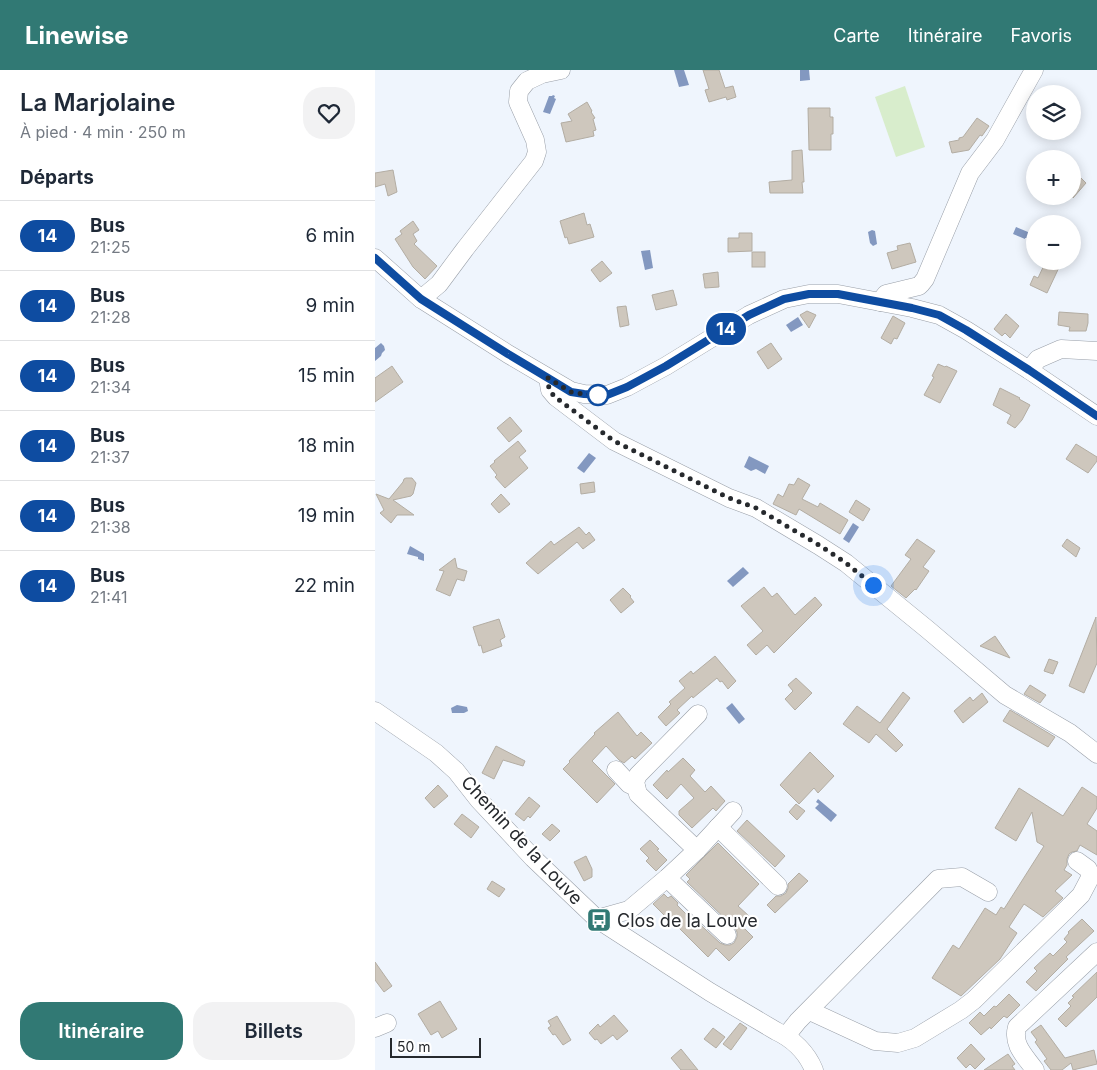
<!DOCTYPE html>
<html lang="fr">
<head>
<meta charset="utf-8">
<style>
	:root { --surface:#fff; --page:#f2f2f3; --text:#1f2937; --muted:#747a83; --line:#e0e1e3; --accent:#317974 }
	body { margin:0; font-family:Inter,sans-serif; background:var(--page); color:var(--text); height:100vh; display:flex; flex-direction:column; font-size:19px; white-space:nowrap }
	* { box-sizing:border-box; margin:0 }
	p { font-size:16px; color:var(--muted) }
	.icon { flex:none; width:28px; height:28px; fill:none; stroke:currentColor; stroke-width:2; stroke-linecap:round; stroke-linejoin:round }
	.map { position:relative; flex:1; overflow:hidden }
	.side { display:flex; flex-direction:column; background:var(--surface); width:375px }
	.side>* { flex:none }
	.badge { padding:0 10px; border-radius:16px; font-size:18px; line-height:32px }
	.controls { position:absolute; left:651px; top:15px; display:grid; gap:10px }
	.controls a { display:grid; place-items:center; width:55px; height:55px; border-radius:50%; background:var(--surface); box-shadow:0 2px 12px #0003; font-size:25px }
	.scale { position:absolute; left:15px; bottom:12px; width:91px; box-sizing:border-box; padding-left:5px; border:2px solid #26292d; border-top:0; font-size:14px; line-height:18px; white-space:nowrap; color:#26292d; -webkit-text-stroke:4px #fff; paint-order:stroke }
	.you { position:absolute; width:25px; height:25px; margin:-12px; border:4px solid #fff; border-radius:50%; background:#1a73e8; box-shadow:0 0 0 8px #1a73e833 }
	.map>.badge { position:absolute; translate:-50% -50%; box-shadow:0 0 0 2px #fff }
	h2 { padding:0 20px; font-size:19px; line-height:45px }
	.round { display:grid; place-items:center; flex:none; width:52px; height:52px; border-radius:20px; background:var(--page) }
	.summary { display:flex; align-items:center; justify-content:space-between; height:85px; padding:0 20px }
	h1 { font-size:24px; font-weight:600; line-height:38px }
	.primary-button { display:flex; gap:10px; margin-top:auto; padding:10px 20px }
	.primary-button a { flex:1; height:58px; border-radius:20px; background:var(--accent); color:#fff; font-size:20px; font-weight:600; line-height:58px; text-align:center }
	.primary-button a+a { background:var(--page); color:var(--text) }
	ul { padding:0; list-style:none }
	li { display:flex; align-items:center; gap:15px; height:70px; padding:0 20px; border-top:1px solid var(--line) }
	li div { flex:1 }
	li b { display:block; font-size:19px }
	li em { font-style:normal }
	li .badge { min-width:55px; font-weight:700; text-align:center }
	header { display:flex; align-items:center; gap:30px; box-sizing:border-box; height:70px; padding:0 25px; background:var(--accent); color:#fff }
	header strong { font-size:24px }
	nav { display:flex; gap:28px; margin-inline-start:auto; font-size:18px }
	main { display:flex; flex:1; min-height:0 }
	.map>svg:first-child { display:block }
	.green { fill:#d8edcc }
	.water { fill:#8398c0 }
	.building { fill:#cec7bd; stroke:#b3ada3 }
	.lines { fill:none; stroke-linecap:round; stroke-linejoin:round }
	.minor-casing { stroke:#999fa8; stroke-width:19 }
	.minor { stroke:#fff; stroke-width:18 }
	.line-casing { stroke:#fff; stroke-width:11 }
	.line { stroke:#0e4ca1; stroke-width:8 }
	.walk { stroke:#26292d; stroke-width:5; stroke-dasharray:0 9 }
	.stop-dot { fill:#fff; stroke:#0e4ca1; stroke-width:2.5 }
	.labels { text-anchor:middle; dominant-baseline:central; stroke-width:4.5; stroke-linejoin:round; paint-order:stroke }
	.street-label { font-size:18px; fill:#26292d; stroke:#fff }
	.poi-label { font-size:18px; fill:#26292d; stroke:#fff; text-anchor:start }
</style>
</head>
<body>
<header>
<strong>Linewise</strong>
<nav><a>Carte</a><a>Itinéraire</a><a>Favoris</a></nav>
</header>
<main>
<section class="side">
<div class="summary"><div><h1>La Marjolaine</h1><p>À pied · 4 min · 250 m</p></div><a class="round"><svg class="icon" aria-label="heart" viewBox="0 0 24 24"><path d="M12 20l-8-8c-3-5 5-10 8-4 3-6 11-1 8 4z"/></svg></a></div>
<h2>Départs</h2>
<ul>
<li><span class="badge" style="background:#0e4ca1;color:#fff">14</span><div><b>Bus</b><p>21:25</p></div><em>6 min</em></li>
<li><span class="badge" style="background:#0e4ca1;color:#fff">14</span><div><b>Bus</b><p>21:28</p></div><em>9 min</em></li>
<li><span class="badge" style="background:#0e4ca1;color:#fff">14</span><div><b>Bus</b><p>21:34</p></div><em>15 min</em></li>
<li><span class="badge" style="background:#0e4ca1;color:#fff">14</span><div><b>Bus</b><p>21:37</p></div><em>18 min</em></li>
<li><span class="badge" style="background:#0e4ca1;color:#fff">14</span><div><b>Bus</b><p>21:38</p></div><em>19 min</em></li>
<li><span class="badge" style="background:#0e4ca1;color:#fff">14</span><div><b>Bus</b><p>21:41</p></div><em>22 min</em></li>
</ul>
<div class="primary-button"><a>Itinéraire</a><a>Billets</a></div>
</section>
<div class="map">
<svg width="722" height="1000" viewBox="0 0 722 1000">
	<rect width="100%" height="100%" fill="#eff5fd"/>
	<polygon class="green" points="530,16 550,77 521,87 500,27"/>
	<g class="water">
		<polygon points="299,0 309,0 314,15 304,17"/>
		<polygon points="425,0 434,0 435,10 425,11"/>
		<polygon points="178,25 180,26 179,28 181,29 175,44 168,42 174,26 177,26"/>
		<polygon points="641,157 653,162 654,166 653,168 650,168 650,169 638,164"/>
		<polygon points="497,160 500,161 502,174 498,176 495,173 493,162"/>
		<polygon points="275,180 278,198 270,200 266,181"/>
		<polygon points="423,247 428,255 416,262 411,255"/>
		<polygon points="6,273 9,276 10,280 7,283 6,286 0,291 0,278"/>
		<polygon points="214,383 221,388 209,403 202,398"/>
		<polygon points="374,386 394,396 390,404 381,399 376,401 369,397"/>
		<polygon points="478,453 484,457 474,473 468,469"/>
		<polygon points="35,476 49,484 49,491 43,489 43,487 32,484"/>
		<polygon points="368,497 374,503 358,517 352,511"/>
		<polygon points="357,633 370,649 364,654 351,638"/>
		<polygon points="82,635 92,637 93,641 89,643 77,643 76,638"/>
		<polygon points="443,729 462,745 456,752 440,738 444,734 441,732"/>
	</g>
	<g class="building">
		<polygon points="328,0 344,0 350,18 358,16 361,27 352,30 351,27 334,32 330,20 334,19"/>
		<polygon points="212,32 217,41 216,42 220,48 218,49 221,60 218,61 219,66 191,72 186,53 197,51 193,44"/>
		<polygon points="433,38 455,38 455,47 458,47 458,64 456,64 456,80 434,80"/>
		<polygon points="602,48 614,56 607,66 605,65 594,80 577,83 574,72 584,70 584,68 588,67"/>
		<polygon points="427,80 429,112 427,112 428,123 395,123 394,112 417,110 417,81"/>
		<polygon points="18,100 22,122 13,126 10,114 0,117 0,103"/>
		<polygon points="698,100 711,113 698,128"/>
		<polygon points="209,143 212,155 215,154 219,167 194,174 192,167 190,168 185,151"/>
		<polygon points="38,151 44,160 38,164 42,171 39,174 62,196 50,209 38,197 20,169 27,164 25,161"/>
		<polygon points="364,163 377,163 377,181 353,182 353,168 364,168"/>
		<polygon points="535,173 541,192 517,199 512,183 523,180 522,176"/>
		<rect x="377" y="182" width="13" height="15"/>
		<polygon points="227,191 237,203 225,212 216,200"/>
		<polygon points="671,191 687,191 672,223 655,215 659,206 663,208"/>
		<polygon points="343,202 344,217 330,218 328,204"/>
		<polygon points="298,220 302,235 281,240 277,225"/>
		<polygon points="251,236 254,255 245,257 242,237"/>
		<polygon points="432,241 441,245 434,258 425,245"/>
		<polygon points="684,242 713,244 713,253 711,261 694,261 695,257 683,255"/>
		<polygon points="631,244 644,256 635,268 630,263 627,266 619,259"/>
		<polygon points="518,246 530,253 522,269 519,268 516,274 506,268"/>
		<polygon points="396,273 407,289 393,299 382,282"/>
		<polygon points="563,294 570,297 571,296 582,301 565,333 549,325 559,307 557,306"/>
		<polygon points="17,296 28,312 0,332 0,308"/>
		<polygon points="625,318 645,328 644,329 655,335 647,350 640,358 632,353 636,345 618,335"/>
		<polygon points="135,347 147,361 134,372 122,358"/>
		<polygon points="143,371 151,381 144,387 153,398 130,418 120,407 122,405 115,396 120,392 119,391"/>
		<polygon points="701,374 722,387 722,391 713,403 691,389"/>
		<polygon points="31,408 37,408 41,413 38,424 36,426 18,430 39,445 22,445 16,453 5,443 9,440 1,424 14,429 28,412 29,409"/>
		<polygon points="423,408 435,415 427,429 443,437 445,433 473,450 465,464 424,439 421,445 398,434 403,424 408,427 414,414 419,415"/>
		<polygon points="219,412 220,422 206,424 205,414"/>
		<polygon points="126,424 135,434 124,443 116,434"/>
		<polygon points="481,430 495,439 488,451 474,442"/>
		<polygon points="204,457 211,465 214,462 220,470 208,479 202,472 163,504 151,493 176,471 179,475"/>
		<polygon points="542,469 560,481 548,497 554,501 541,520 540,519 531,528 516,516 536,489 530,485"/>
		<polygon points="692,469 705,478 701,487 687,476"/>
		<polygon points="80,488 82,498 92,501 89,511 82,509 75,526 61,520 69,501 64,500"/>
		<polygon points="389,517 397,527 402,523 420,545 440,527 447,535 399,583 392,575 381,585 372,575 388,561 366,536"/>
		<polygon points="248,518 256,526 255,527 259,532 246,543 235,530"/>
		<polygon points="721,547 722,593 709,623 694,616"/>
		<polygon points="124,549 130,567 125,570 127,576 108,583 106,575 104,576 98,557"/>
		<polygon points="620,566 635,588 605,576"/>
		<polygon points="340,586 361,611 353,619 347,611 345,612 342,608 318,628 317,626 302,640 305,643 291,656 283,647 296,634 294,632 310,618 304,611 316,601 318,604"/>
		<polygon points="674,589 683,592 678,604 669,601"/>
		<polygon points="421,608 437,623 420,640 410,629 418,621 413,615"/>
		<polygon points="655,615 671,625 665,633 649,624"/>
		<polygon points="528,622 535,628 512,659 528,675 521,682 501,664 494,673 468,654 482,636 505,653"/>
		<polygon points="607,623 613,632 588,653 579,641 595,627 598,631"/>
		<polygon points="635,640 680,667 673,677 628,651"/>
		<polygon points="243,642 262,666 266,662 277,673 260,689 257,686 249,693 244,690 231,676 217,691 240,714 222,733 188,699 195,692 194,691 220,664 219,663"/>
		<polygon points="121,676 150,691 148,696 128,690 119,709 107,703"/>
		<polygon points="435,682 459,706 443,723 439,718 424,734 405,715"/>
		<polygon points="308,688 320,700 315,706 330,722 336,716 350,731 341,741 338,738 317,758 304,745 304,741 319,728 306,714 292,729 278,715 292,700 293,702"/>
		<polygon points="63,715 73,726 59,738 50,728"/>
		<polygon points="707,717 722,727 722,738 712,754 722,761 722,785 705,775 702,781 697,782 694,784 692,789 692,795 689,800 697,805 680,821 688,828 668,847 649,834 634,857 642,863 625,889 586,926 557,908 578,875 584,879 610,838 621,845 626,837 629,839 669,776 662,772 657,742 641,771 620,758 644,718 688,746"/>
		<polygon points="154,727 165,736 155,748 153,746 149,751 140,744"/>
		<polygon points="421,734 430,741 422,750 414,742"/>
		<polygon points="87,744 104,757 96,768 79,754"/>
		<polygon points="372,750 410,786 400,797 362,761"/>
		<polygon points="177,754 185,761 175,771 167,764"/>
		<polygon points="275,770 284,779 282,780 292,790 281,801 271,791 274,788 265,779"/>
		<polygon points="343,773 384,814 363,836 374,846 366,855 378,867 354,891 341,878 333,887 296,850 295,851 278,834 289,824 293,828 296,826 303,833 302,835 315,848 316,846 345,873 350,875 355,875 359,873 362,867 362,862 360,858 312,812 315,809 311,805"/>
		<polygon points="211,786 217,799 217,807 209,811 199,792"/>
		<polygon points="424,803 433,811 400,843 392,835 401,826 406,826 411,823 413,818 413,814"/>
		<polygon points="117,811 130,819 124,827 112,819"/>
		<polygon points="707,849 719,861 691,887 693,889 661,921 651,912 662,901 659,898 675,883 678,886 692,872 689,869 694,863 693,862"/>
		<polygon points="0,892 17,916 9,922 0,910"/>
		<polygon points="722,902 722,927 691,957 683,949 696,936 693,933 699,927 697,926"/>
		<polygon points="634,924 645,935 632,948 629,946 616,959 615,957 606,965 594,953 605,942 609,946 619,936 621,937"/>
		<polygon points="65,931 82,959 67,968 63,961 56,965 43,944"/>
		<polygon points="239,945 253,961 242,970 238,965 226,974 222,969 220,970 214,963 223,954 225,957"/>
		<polygon points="182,946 196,970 188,975 180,964 178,965 173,958 176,956 173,951"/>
		<polygon points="365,953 372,958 356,980 348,974"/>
		<polygon points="666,955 690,988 719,980 722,994 698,1000 696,993 687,1000 676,1000 669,991 672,989 660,972 662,970 656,962"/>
		<polygon points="338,958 350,967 341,978 329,969"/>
		<polygon points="596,974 610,989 600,999 595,994 591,998 582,988"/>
		<polygon points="306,979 323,1000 306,1000 296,988"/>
		<polygon points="633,984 640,994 637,996 640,1000 609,1000"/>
	</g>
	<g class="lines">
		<defs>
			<g id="minor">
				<polyline points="0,188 46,229 133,284 196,321 209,324 232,325 252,317 291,296 374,245 409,229 434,224 463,224 537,238 564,245 591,260 654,300 722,346"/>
				<polyline points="46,229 64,214 90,179 159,91 162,82 160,70 143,32 144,21 152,11 167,4 186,0"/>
				<polyline points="505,232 511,224 544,216 546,214 550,209 595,103 620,70 659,0"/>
				<polyline points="654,300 663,289 686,279 722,281"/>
				<polyline points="173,308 175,320 181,327 239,371 354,428 381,438 443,475 471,493 552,559 630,625 695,663 722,684"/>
				<path d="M0 641 61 683 81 701 103 729 158 788 222 849 335 922 401 961C418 969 432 983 439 1000"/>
				<polyline points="241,700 254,714 261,717"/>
				<polyline points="343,757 403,816"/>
				<polyline points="322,780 263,724 260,712 263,705 323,644"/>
				<polyline points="292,808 352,865"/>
				<polyline points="222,849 254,840 292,808 322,780 358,741"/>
				<polyline points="435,941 500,971 523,973 540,968 586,940 599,930 691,840 706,825 716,806 713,799 702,791"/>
				<polyline points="0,958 12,953"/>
				<polyline points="411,966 423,951 563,809 587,807 613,822"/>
				<path d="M660 1000C650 986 637 975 642 957L722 882"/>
			</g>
		</defs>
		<use href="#minor" class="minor-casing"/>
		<use href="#minor" class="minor"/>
	</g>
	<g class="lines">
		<defs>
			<polyline id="line" points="0,188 46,229 133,284 173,308 196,322 209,324 232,325 252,317 291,296 374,245 409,229 434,224 463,224 537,238 564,245 591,260 654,300 722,346"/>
		</defs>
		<use href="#line" class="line-casing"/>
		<use href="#line" class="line"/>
		<polyline class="walk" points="223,325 209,324 196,322 173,308 174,320 180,327 239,371 354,428 381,438 444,475 471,493 498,515"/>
	</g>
	<defs>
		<symbol id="bus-square" viewBox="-11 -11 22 22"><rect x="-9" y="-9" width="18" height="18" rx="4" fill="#317974" stroke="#fff"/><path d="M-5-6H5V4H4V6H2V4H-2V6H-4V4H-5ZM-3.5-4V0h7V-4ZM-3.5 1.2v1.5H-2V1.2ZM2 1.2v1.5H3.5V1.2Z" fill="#fff"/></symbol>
	</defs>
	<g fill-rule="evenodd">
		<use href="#bus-square" x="210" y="836" width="28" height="28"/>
	</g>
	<circle class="stop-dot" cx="223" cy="325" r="10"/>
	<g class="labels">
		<g class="street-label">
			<text transform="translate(147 770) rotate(47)">Chemin de la Louve</text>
		</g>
		<g class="poi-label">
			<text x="242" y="850">Clos de la Louve</text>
		</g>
	</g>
</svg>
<div class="controls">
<a><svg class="icon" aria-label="layers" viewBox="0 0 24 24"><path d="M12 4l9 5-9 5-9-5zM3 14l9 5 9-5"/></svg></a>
<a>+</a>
<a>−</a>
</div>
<div class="scale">50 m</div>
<div class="you" style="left:498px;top:515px"></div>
<b class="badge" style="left:351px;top:259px;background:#0e4ca1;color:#fff">14</b>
</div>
</main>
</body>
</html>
